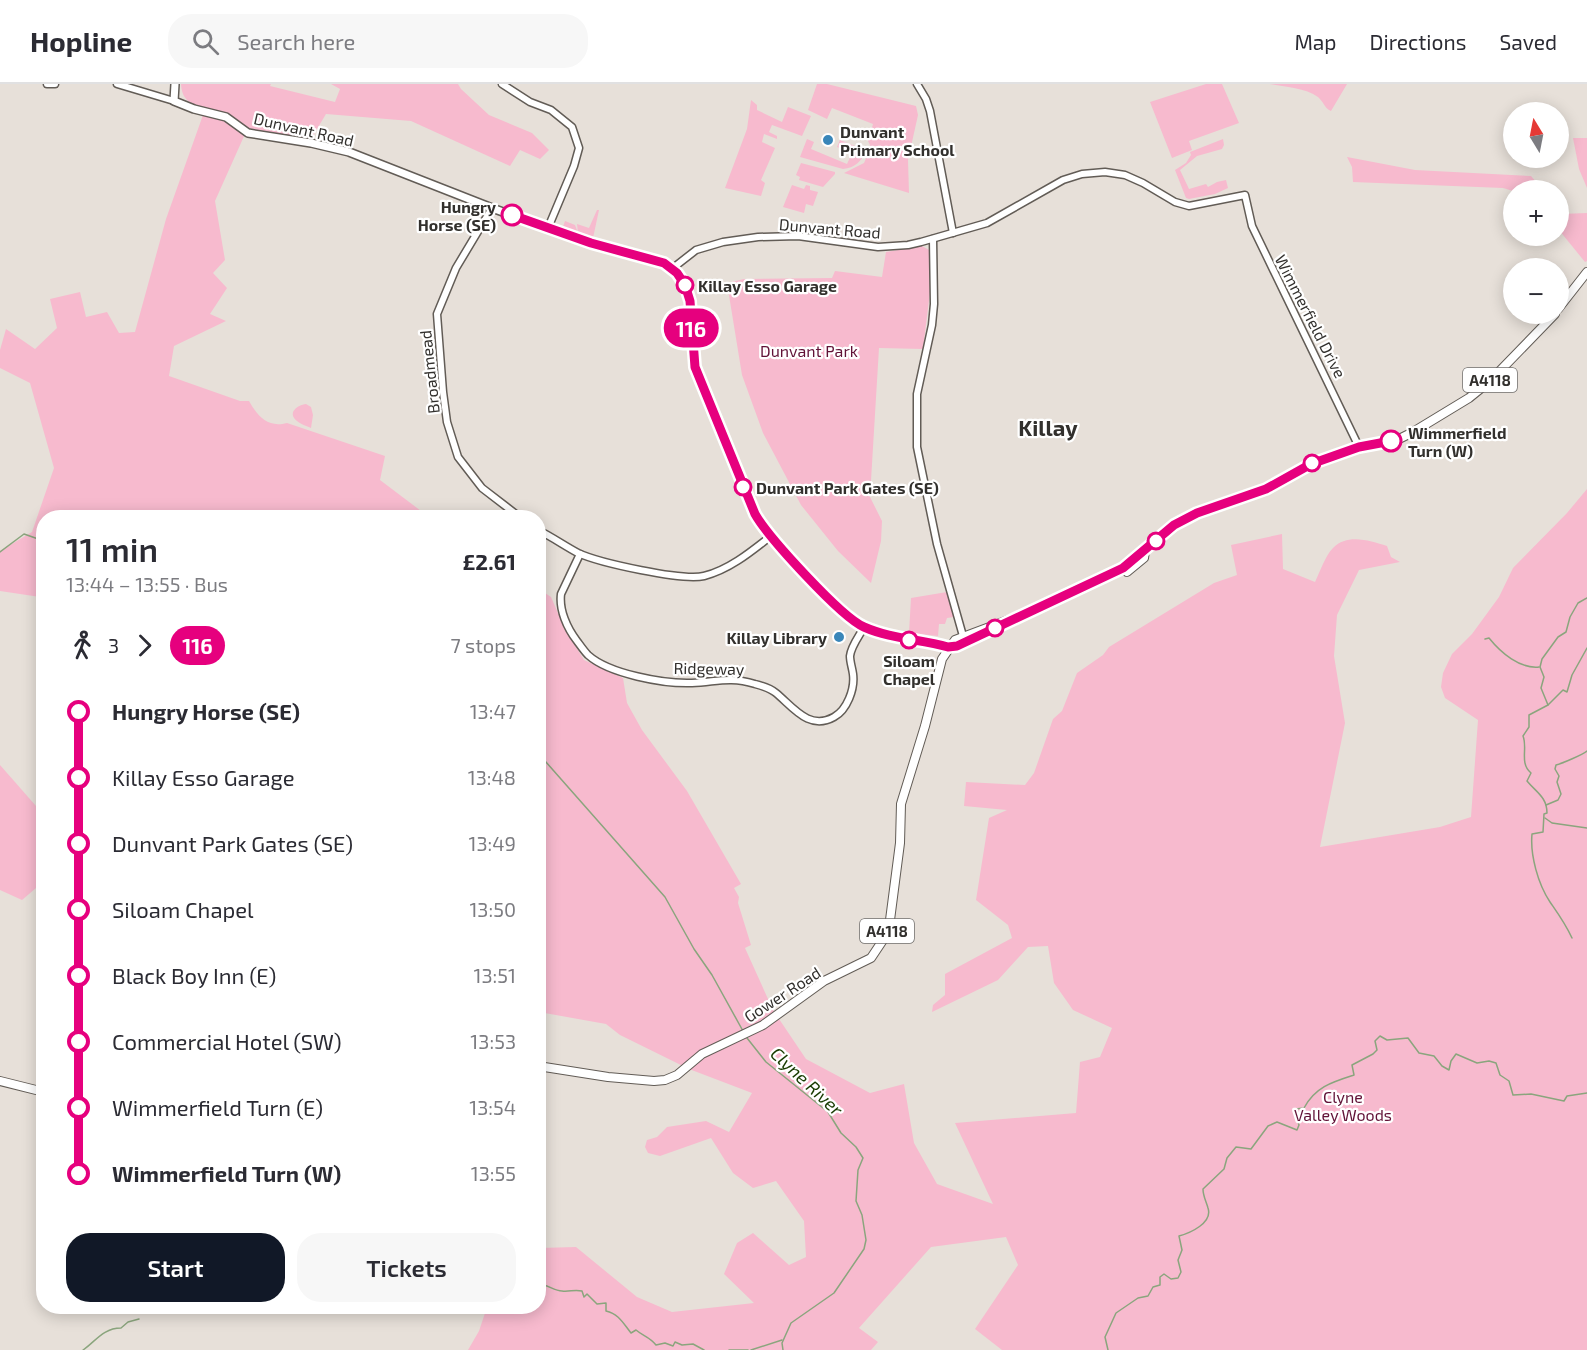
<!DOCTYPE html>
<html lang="en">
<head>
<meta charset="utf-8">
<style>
	:root { --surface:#fff; --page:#f7f7f7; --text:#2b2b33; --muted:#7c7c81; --line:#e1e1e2; --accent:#111827 }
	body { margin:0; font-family:"Exo 2",sans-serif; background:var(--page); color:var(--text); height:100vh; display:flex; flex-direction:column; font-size:22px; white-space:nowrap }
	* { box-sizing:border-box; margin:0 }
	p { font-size:20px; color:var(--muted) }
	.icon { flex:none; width:33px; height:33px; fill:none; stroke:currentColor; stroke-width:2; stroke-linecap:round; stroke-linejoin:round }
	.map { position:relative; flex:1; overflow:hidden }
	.side { position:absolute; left:36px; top:426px; width:510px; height:804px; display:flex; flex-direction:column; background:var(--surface); border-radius:24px; box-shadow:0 3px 15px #0003 }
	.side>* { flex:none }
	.badge { padding:0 12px; border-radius:20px; font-size:21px; line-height:39px }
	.needle { width:39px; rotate:350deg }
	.buttons { position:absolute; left:1503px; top:18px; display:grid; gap:12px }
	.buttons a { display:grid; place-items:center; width:66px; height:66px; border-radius:50%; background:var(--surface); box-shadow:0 3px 15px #0003; font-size:30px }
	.map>.badge { position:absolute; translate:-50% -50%; box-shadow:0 0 0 3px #fff }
	.legs { display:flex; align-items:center; gap:9px; height:66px; padding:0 30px; font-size:20px }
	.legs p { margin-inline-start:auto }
	.overview { display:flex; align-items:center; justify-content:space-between; height:102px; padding:0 30px }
	h1 { font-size:33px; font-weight:600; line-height:45px }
	.primary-button { display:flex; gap:12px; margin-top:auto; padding:12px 30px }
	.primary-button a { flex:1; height:69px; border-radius:24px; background:var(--accent); color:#fff; font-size:24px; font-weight:600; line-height:69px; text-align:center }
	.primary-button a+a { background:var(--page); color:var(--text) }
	ul { padding:0 30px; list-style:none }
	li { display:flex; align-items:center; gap:21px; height:66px; font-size:22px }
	li i { display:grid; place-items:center; width:9px; height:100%; margin:0 8px; background:currentColor }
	li i::after { content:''; width:15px; height:15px; margin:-8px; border:4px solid; border-radius:50%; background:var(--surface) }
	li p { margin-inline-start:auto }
	li:first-child i { background:linear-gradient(#0000 50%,currentColor 0) }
	li:last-child i { background:linear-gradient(currentColor 50%,#0000 0) }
	header { display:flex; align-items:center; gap:36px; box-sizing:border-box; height:84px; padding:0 30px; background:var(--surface); border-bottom:2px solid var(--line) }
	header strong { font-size:28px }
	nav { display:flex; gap:33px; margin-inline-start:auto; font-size:21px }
	.search { width:420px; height:54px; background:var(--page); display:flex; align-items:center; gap:15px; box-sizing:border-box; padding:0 21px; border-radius:24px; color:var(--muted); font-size:22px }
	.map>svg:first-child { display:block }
	.green { fill:#f7bace }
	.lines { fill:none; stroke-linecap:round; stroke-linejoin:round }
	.stream { stroke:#8aa57d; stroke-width:1.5 }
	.tertiary-casing { stroke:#625c56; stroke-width:9 }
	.secondary-casing { stroke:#625c56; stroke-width:10 }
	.primary-casing { stroke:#625c56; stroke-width:10 }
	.tertiary { stroke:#fff; stroke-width:6 }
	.secondary { stroke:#fff; stroke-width:7 }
	.primary { stroke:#fff; stroke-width:8 }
	.line-1-casing { stroke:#fff; stroke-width:14 }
	.line-1 { stroke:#e6007e; stroke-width:9 }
	.poi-dot { fill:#3986b9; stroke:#fff; stroke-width:2 }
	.stop-1-dot { fill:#fff; stroke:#e6007e; stroke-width:3 }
	.labels { text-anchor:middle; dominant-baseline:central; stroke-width:4.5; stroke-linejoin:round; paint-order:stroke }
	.shield { fill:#fff; stroke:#706e6c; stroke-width:1.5 }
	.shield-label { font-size:15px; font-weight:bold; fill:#32302d }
	.street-label { font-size:16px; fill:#32302d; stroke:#fff }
	.poi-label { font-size:16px; font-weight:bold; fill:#32302d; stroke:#fff; text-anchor:start }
	.stop-label { font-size:16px; font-weight:bold; fill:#32302d; stroke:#fff; text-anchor:start }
	.park-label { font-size:16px; fill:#611237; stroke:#fff }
	.water-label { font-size:18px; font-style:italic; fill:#183b01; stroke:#fff }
	.district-label { font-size:22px; font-weight:bold; fill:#32302d; stroke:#fff }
</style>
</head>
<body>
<header>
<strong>Hopline</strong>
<div class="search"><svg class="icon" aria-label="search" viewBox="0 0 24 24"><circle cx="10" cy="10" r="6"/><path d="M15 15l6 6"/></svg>Search here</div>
<nav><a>Map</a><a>Directions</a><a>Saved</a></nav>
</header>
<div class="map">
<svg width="1587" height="1266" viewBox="0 0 1587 1266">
	<rect width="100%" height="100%" fill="#e7e0d9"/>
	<g class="green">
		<path d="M181 0H271L270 2 335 18 340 5 331 0H458L461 5 489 31 532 49 549 66 540 75 520 66 510 82 411 37 326 30 311 55 260 47 245 50 215 117 225 176 213 189 227 204 210 230 226 237 174 262 169 292 240 317H249C258 333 268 344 287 339L385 372 380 396 429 433 44 434V495L40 513 0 507V467L32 448 54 384 30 299 0 284V266L6 245 35 265 57 244 50 215 80 208 86 233 107 228 119 249 135 248 166 135 203 31V23C189 20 182 15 181 0Z"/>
		<polygon points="817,0 827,0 916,22 918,31 908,76 909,109 844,89 864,79 871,63 868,57 873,40 832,24 827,35 808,26"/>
		<polygon points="1206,0 1222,0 1239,39 1189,57 1192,66 1172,74 1150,18"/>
		<path d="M1270 0H1347L1331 27C1324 24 1324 18 1318 13 1306 4 1285 3 1270 0Z"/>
		<polygon points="751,16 757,21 757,26 782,38 788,23 811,32 802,52 772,41 769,48 777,52 777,55 764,50 762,58 775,64 761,96 765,99 761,112 725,104 747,45"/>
		<polygon points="1573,54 1587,54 1587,104 1579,85"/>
		<path d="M807 55 814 58 811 65 847 80 852 69 837 63 840 56 867 67C861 77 855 84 843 85L800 73Z"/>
		<polygon points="1223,55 1224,61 1222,65 1197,72 1180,86 1189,105 1206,100 1208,103 1217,98 1226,96 1228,104 1215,110 1189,115 1186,114 1175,86 1186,79 1191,71 1190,68"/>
		<polygon points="1347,73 1415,86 1531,92 1543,106 1513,107 1503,104 1353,98 1352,83"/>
		<polygon points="801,79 835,88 835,90 823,103 799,96 800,93 796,91"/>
		<polygon points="792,101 804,105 806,101 810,102 810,106 818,108 813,122 806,120 804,129 783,123"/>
		<polygon points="597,126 599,126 593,154 563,143 565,137 575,141 578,149 577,140 589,144"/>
		<polygon points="1558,127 1561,130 1587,129 1587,177 1585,178 1559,146"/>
		<polygon points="922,162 929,166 930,208 923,265 879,264 870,413 882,437 881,457 871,499 838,467 801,421 763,349 742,291 727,199 744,195 832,194 835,187 882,193 886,168"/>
		<path d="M306 320 311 323 313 331 311 344C307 342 300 340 297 337 287 329 297 321 306 320Z"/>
		<path d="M1587 405V1266H1002L975 1245 1018 1181 1006 1153 931 1163 859 1244 878 1258 871 1266H468L479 1247 487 1223 538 1222 539 1164 576 1163 637 1213 672 1228 754 1219 724 1190 737 1159 753 1149 789 1181 806 1173 804 1137 776 1097 753 1104 733 1089 711 1054 660 1072 648 1069 645 1063 647 1056 657 1053 667 1043 706 1037 729 1048 752 1009 689 985 620 951 606 940 539 928V505L551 513 565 545 584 576 623 594 627 619 642 646 687 707 741 800 734 804 739 813 738 819 751 861 745 864 773 926 806 975 870 1009 904 1000 914 1059 937 1100 993 1120 955 1039 1076 1029 1080 978 1100 973 1112 944 1073 926 1054 899 1048 862 1028 863 998 896 932 928 933 921 945 911V890L1012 854 1008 841 976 816 989 734 1007 726 964 722 966 698 1025 701 1034 689 1053 635 1062 627 1077 589 1103 571 1109 563 1214 499 1237 491 1231 461 1282 450 1283 485 1315 498C1320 488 1325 472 1333 464 1348 449 1370 457 1387 462L1391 473 1400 478 1359 486 1337 531 1334 572 1345 639 1320 763 1440 743 1471 733 1478 636 1445 614 1441 603 1443 589 1452 570 1472 550 1499 513 1513 484 1567 429Z"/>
		<polygon points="947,508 954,533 947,534 945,540 939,540 938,552 909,549 911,514"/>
		<polygon points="0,681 43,730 43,798 22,816 0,806"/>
	</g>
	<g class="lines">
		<g class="stream">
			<polyline points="0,468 24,450 44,457"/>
			<path d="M1485 555 1489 554C1501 569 1520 585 1539 583"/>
			<polyline points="1548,621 1563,606 1567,608 1572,591 1587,564"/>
			<polyline points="538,669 665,813 694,865 712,891 743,947"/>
			<path d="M1546 721 1558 716 1561 710 1557 698 1559 692 1555 685 1556 681C1561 680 1584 670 1587 667"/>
			<polyline points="1545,734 1552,739 1587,744"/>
			<path d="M1572 854C1565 839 1559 831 1550 818 1538 800 1530 771 1532 750L1543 748 1544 730 1547 729C1547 713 1536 708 1527 697L1531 689C1519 679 1528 664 1523 652L1529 643V631L1548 621 1541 604 1544 593 1540 583 1542 575 1558 553 1566 548 1570 533 1578 519 1587 514"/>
			<polyline points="747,954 766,978 828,1028 841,1049 856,1063 863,1074 858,1086 856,1117 862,1131 866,1156 864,1165 834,1209 791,1239 782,1259 783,1266"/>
			<path d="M538 1200C547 1200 554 1207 562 1207 570 1208 574 1205 582 1207L584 1213 587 1210 597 1220 606 1219V1227C619 1230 623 1239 631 1249L636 1246C643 1252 650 1253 656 1261L665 1259 673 1262 675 1258 682 1261 693 1260 704 1266"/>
			<path d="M83 1266C95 1258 103 1244 121 1244L128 1238 139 1235"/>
			<polyline points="729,1266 748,1266"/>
			<polyline points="751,1266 782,1256"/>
			<path d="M1108 1266 1105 1253 1116 1229 1138 1214 1148 1212 1153 1203 1160 1201V1193L1164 1190 1171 1195 1178 1194 1181 1188 1178 1176 1182 1166 1179 1152C1190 1149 1213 1139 1208 1124 1206 1117 1203 1112 1203 1105L1224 1085 1227 1074 1236 1063 1251 1065 1268 1042 1277 1038 1297 1046 1299 1041 1296 1033V1025L1304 1024C1315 1003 1332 998 1354 991L1352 981 1373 970 1377 966 1375 957 1380 952 1387 956 1408 954 1419 969 1434 972 1442 982 1449 986 1451 977 1456 970 1477 979 1489 977 1496 979 1500 991 1509 997 1513 1011 1531 1010 1564 1017 1567 1012 1587 1009"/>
		</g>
		<defs>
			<g id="tertiary">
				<polyline points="47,0 55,0"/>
				<polyline points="117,0 174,17"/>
				<polyline points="502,0 530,18 551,26 572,43 579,64 574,82 548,144"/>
				<polyline points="917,0 926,15 930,27 953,149"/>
				<polyline points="492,124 456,184 437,230 443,308 447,338 458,373 482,404 521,434"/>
				<polyline points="933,155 934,220 932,241 917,310 917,363 937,460 963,552"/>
				<polyline points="673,184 696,166 723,158 758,153 798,152 878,163 908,161 921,158 987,139 1063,96 1082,90 1105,88 1125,91 1143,99 1175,118 1189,122 1245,111 1252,142 1359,363"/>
				<path d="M538 446C552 453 565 462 578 469 600 479 682 497 704 492 729 486 752 467 771 452"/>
				<path d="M580 470 561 510C559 526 567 544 577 557 580 561 584 567 588 571 609 590 664 600 692 599 717 598 729 592 755 600 763 602 770 604 776 609 793 623 809 647 834 633 847 626 855 605 853 590 852 583 850 578 850 572 851 562 860 551 864 543"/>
			</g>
			<polyline id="secondary" points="175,0 174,17 194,25 226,33 248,49 311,59 349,68 492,124 577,155 669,181 681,195 688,210 693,273 699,293 755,430 771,452 794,477 825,510 859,540 885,550 949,563"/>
			<g id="primary">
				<polyline points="1558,225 1587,188"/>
				<polyline points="1127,488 1144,474 1145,467"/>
				<polyline points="949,563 957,562 972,554"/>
				<polyline points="538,982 608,993 654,997 665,996 677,991 702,970 763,941 824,897 871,874 885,853 890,836 900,759 901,720 925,642 942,575 955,556 1043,523 1123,484 1174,441 1197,429 1266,405 1311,380 1359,363 1401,354 1413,348 1469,314 1490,297 1555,230"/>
				<polyline points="0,997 44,1008"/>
			</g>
		</defs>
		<use href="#tertiary" class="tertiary-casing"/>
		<use href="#secondary" class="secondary-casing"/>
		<use href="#primary" class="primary-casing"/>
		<use href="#tertiary" class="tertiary"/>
		<use href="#secondary" class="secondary"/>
		<use href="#primary" class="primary"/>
	</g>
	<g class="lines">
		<defs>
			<path id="line-1" d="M512 131 591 159 664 179 677 189 685 201 690 217 695 283 755 430C768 453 841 533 864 543 891 555 920 555 948 563L957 562 1123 484 1174 441 1197 429 1266 405 1311 380 1359 363 1391 357"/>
		</defs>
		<use href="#line-1" class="line-1-casing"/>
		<use href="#line-1" class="line-1"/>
	</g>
	<g class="poi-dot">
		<circle cx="828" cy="56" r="6"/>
		<circle cx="839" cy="553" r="6"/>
	</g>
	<g class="stop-1-dot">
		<circle cx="512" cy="131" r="10"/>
		<circle cx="685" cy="201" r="8"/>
		<circle cx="1391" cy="357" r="10"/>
		<circle cx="1312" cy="379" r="8"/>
		<circle cx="743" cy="403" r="8"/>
		<circle cx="1156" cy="457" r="8"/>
		<circle cx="995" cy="544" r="8"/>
		<circle cx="909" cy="556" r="8"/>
	</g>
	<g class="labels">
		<g class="shield">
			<rect x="1463" y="284" width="54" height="24" rx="4.5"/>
			<rect x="860" y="835" width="54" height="24" rx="4.5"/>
		</g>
		<g class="shield-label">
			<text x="1490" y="296">A4118</text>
			<text x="887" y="847">A4118</text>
		</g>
		<g class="street-label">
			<text transform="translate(304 45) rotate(13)">Dunvant Road</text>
			<text transform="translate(830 144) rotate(5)">Dunvant Road</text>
			<text transform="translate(1311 232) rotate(63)">Wimmerfield Drive</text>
			<text transform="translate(429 288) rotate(-96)">Broadmead</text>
			<text transform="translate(709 584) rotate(1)">Ridgeway</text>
			<text transform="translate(782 910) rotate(-33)">Gower Road</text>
		</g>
		<g class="poi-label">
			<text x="840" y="47">Dunvant<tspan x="840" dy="18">Primary School</tspan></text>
			<text x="827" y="553" text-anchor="end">Killay Library</text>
		</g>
		<g class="stop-label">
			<text x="496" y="122" text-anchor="end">Hungry<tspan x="496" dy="18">Horse (SE)</tspan></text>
			<text x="698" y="201">Killay Esso Garage</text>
			<text x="1408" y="348">Wimmerfield<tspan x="1408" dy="18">Turn (W)</tspan></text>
			<text x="756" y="403">Dunvant Park Gates (SE)</text>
			<text x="909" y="576" text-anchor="middle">Siloam<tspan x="909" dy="18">Chapel</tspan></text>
		</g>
		<g class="park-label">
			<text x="809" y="266">Dunvant Park</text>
			<text x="1343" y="1012">Clyne<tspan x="1343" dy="18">Valley Woods</tspan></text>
		</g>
		<g class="water-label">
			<text transform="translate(807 997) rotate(43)">Clyne River</text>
		</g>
		<g class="district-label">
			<text x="1048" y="343">Killay</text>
		</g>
	</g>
</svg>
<div class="buttons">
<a><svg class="needle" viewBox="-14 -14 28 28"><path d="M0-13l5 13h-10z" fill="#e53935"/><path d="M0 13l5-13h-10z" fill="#7c7c81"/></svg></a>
<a>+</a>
<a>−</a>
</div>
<b class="badge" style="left:691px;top:244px;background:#e6007e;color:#fff">116</b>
<section class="side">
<div class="overview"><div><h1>11 min</h1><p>13:44 – 13:55 · Bus</p></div><b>£2.61</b></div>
<div class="legs"><svg class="icon" aria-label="walk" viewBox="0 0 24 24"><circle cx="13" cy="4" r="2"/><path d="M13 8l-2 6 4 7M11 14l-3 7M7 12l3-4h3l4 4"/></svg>3<svg class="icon" aria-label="forward" viewBox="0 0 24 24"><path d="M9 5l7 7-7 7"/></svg><b class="badge" style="background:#e6007e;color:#fff">116</b><p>7 stops</p></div>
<ul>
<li><i style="color:#e6007e"></i><b>Hungry Horse (SE)</b><p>13:47</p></li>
<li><i style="color:#e6007e"></i><span>Killay Esso Garage</span><p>13:48</p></li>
<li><i style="color:#e6007e"></i><span>Dunvant Park Gates (SE)</span><p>13:49</p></li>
<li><i style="color:#e6007e"></i><span>Siloam Chapel</span><p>13:50</p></li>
<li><i style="color:#e6007e"></i><span>Black Boy Inn (E)</span><p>13:51</p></li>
<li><i style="color:#e6007e"></i><span>Commercial Hotel (SW)</span><p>13:53</p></li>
<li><i style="color:#e6007e"></i><span>Wimmerfield Turn (E)</span><p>13:54</p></li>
<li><i style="color:#e6007e"></i><b>Wimmerfield Turn (W)</b><p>13:55</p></li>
</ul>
<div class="primary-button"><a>Start</a><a>Tickets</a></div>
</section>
</div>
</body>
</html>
